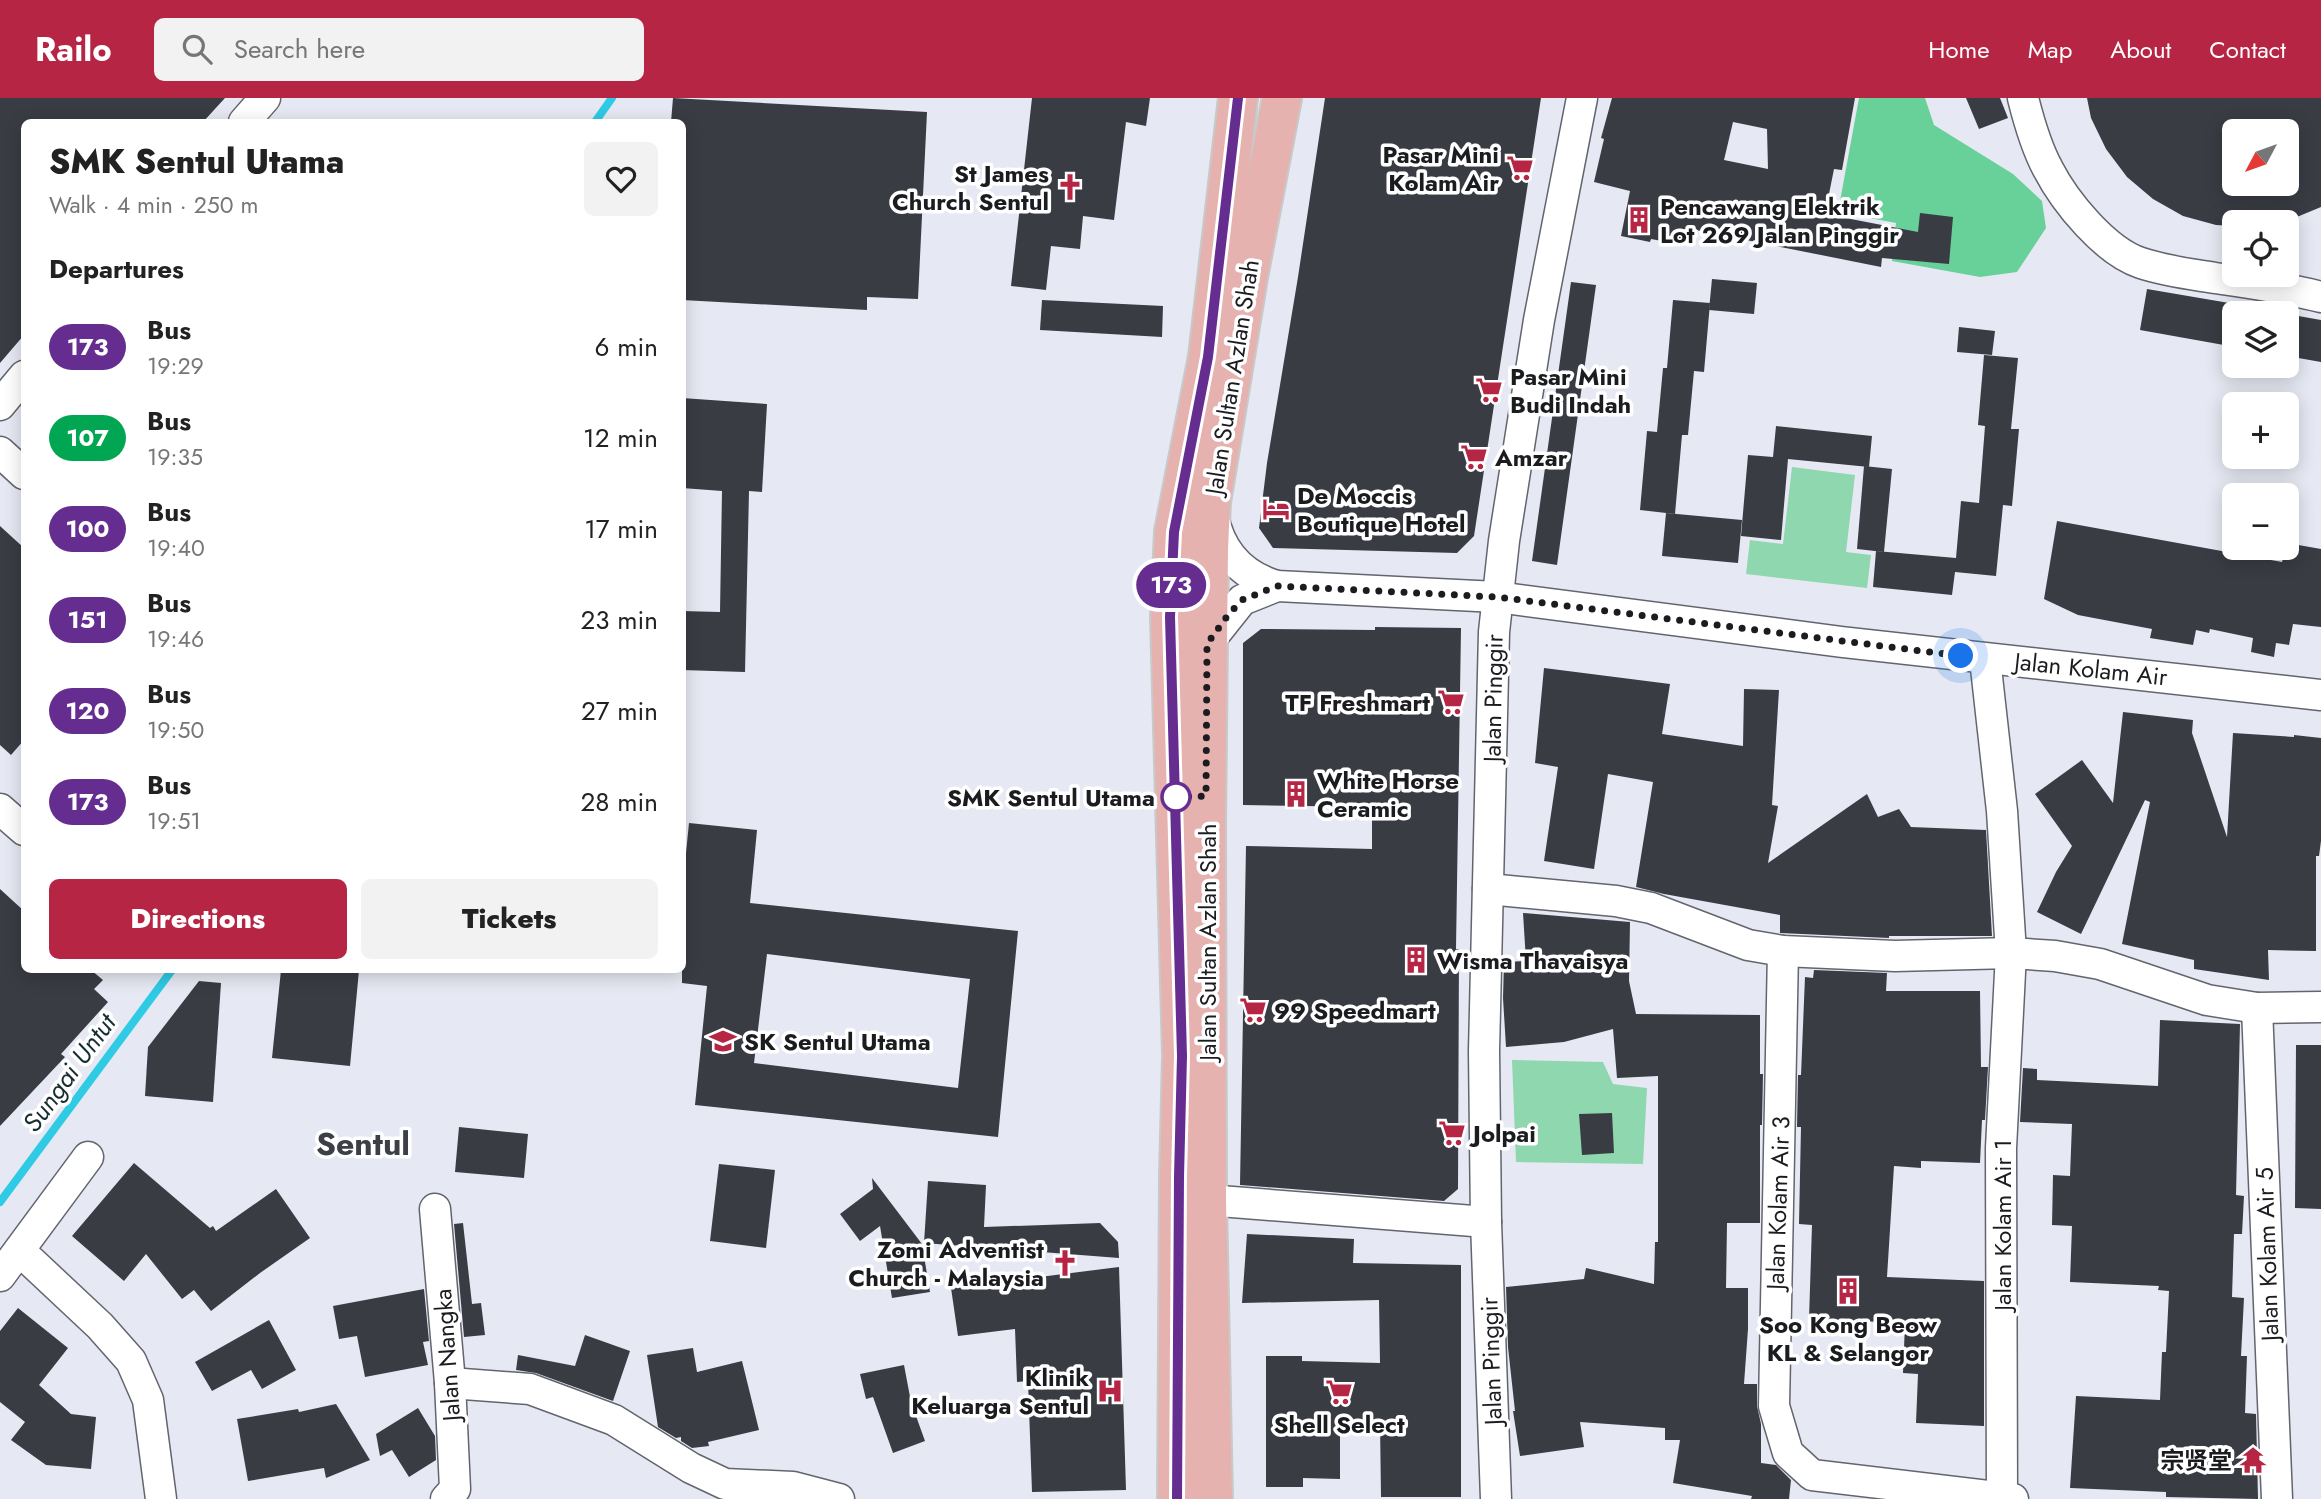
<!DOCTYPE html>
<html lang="en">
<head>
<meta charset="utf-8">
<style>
	:root { --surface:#fff; --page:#f2f2f2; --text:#222; --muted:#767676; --accent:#b62544 }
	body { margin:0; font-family:Jost,"Noto Sans SC",sans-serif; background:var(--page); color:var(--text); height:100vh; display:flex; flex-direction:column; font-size:26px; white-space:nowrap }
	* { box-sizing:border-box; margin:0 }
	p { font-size:23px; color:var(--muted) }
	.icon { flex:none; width:38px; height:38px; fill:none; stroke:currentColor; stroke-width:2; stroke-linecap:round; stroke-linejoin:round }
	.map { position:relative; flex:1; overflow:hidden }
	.side { position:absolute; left:21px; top:21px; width:665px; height:854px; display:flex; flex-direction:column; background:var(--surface); border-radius:10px; box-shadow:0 4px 18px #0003 }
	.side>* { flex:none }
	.badge { padding:0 14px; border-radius:23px; font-size:24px; line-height:46px }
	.needle { width:46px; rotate:229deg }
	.fabs { position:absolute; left:2222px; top:21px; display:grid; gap:14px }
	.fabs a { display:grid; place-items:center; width:77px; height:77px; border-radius:10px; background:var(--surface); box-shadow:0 4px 18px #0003; font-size:35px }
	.you { position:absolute; width:35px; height:35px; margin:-18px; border:5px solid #fff; border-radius:50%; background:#1a73e8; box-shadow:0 0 0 10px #1a73e833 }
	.map>.badge { position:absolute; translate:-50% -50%; box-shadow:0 0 0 4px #fff }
	h2 { padding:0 28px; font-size:26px; line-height:63px }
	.round { display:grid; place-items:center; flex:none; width:74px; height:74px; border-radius:10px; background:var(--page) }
	.overview { display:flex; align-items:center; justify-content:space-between; height:119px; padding:0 28px }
	h1 { font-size:33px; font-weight:800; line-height:52px }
	.button { display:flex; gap:14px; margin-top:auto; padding:14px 28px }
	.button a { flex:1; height:80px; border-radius:10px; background:var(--accent); color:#fff; font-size:28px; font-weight:800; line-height:80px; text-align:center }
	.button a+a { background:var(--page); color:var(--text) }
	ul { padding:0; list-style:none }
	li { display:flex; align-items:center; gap:21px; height:91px; padding:0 28px }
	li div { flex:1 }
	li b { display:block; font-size:26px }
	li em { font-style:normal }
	li .badge { min-width:77px; font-weight:700; text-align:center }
	header { display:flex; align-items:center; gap:42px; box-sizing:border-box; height:98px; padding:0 35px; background:var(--accent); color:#fff }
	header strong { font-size:33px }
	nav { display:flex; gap:38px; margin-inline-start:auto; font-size:24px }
	.search { width:490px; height:63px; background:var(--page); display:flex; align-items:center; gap:18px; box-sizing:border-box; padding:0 24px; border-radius:10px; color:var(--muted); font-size:26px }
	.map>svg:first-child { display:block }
	.green { fill:#8fd7ae }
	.forest { fill:#68d099 }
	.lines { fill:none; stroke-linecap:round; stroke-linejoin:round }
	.stream { stroke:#2fcae4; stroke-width:8 }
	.building { fill:#3a3c44; fill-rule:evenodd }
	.minor-casing { stroke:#62656d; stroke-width:33 }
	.major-casing { stroke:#c8c9c9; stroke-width:42 }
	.minor { stroke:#fff; stroke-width:30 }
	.major { stroke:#e6b2b0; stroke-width:38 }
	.line-casing { stroke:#fff; stroke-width:16 }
	.line { stroke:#662d91; stroke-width:10 }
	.walk { stroke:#1b1c1f; stroke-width:7; stroke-dasharray:0 12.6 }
	.stop-dot { fill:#fff; stroke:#662d91; stroke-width:3.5 }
	.labels { text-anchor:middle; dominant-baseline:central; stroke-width:7; stroke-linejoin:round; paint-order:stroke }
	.poi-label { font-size:24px; font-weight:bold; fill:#1b1c1f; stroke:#fff; text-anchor:start }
	.street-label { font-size:24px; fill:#1b1c1f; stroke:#fff }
	.stop-label { font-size:24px; font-weight:bold; fill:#1b1c1f; stroke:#fff; text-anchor:end }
	.water-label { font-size:26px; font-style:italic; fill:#162e32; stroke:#fff }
	.district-label { font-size:32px; font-weight:bold; fill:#3d3f47; stroke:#fff }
</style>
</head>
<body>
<header>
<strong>Railo</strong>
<div class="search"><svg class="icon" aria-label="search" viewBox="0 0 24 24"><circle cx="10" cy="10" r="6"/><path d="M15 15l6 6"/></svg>Search here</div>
<nav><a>Home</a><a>Map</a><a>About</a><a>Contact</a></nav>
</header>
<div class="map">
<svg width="2321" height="1401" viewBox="0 0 2321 1401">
	<rect width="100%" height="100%" fill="#e6e9f3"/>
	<g class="green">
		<polygon points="1792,369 1855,377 1846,454 1871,457 1867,490 1746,476 1750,442 1783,446"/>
		<polygon points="1512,962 1603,964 1613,986 1647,990 1643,1066 1516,1064"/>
	</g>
	<polygon class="forest" points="1859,0 1925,0 1934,27 2013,76 2042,103 2046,130 2017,174 1980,179 1892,163 1896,125 1838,114"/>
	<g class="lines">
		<g class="stream">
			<polyline points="595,24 612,0"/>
			<polyline points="0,1104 172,872"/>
		</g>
	</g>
	<g class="building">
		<polygon points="0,0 225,0 203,24 24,24 24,237 0,265"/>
		<polygon points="673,0 927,14 918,201 867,199 867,212 682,202 682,24 671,24"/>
		<polygon points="1032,0 1150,0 1146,28 1126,24 1114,122 1083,118 1080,151 1051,148 1046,192 1011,188"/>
		<polygon points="1325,0 1541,0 1474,438 1457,455 1273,450 1259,430 1267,365 1298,179"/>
		<path d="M1612 0H1855L1842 72 1834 71 1825 116 1918 134 1920 115 1953 119 1949 166 1882 160 1881 169 1686 130 1683 147 1651 141 1650 144 1621 138 1630 93 1594 84 1604 41 1601 40ZM1733 24 1767 31 1768 71 1724 62Z"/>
		<polygon points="1966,0 2000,0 2008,20 1979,31"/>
		<path d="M2087 0H2321V109L2285 124H2235V128L2216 127 2183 118 2153 101 2127 79 2106 51 2091 20ZM2235 33H2287V86H2235Z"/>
		<polygon points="1712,181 1757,185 1754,216 1709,212"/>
		<polygon points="1571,184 1596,187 1557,467 1532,463"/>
		<polygon points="2147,191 2235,206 2235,249 2140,232"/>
		<polygon points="1042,202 1163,208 1162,239 1040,232"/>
		<polygon points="1673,202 1710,205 1704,274 1694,273 1688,337 1682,337 1675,416 1640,412 1647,333 1657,334 1663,270 1667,270"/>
		<polygon points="2287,216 2321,222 2321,264 2287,258"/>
		<polygon points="1959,229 1995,233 1992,257 1957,254"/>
		<polygon points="1984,257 2018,260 2011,331 2019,331 2012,408 2003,407 1996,478 1955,474 1952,497 1873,489 1876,453 1956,460 1961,403 1979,405 1985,328 1978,327"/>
		<polygon points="682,300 767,306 762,394 749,393 745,574 682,572 682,513 720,514 722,393 682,390"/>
		<polygon points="1776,328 1872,338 1869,369 1788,361 1781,442 1741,438 1748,357 1773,359"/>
		<polygon points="1864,368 1892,371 1884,454 1857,451"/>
		<polygon points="1666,415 1742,422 1738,465 1662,458"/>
		<polygon points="2057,423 2282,464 2287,445 2321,451 2321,529 2293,526 2289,547 2276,545 2274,559 2251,554 2253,540 2210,531 2209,535 2196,532 2193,547 2150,540 2152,531 2078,517 2044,501"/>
		<polygon points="0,428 24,450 24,642 11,657 0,647"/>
		<polygon points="1375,529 1461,530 1456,851 1459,851 1458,1091 1444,1103 1240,1087 1246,748 1372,751 1372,709 1243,707 1243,545 1261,531 1375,532"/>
		<polygon points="1544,570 1670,586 1662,636 1743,648 1744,591 1779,592 1772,707 1778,708 1768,765 1867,696 1878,719 1899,711 1911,729 1986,732 1992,838 1889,838 1889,840 1780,835 1780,817 1664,796 1636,789 1653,684 1608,676 1594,771 1544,763 1558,669 1535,665"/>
		<polygon points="2123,614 2193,622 2192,635 2227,739 2233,635 2294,639 2294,637 2321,640 2321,743 2319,758 2316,758 2316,853 2268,852 2269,882 2194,871 2194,862 2122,846 2150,704 2145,702 2081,836 2037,814 2056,774 2072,748 2035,696 2082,662 2113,705"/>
		<path d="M689 725 757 732 750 805 1018 833 998 1039 695 1007 707 888 682 885V795ZM767 856 970 881 958 990 754 965Z"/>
		<polygon points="0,791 24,813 24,872 91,872 103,882 94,891 108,904 61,956 65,959 0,1028"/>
		<polygon points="1523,815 1630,824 1629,883 1636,916 1760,917 1760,976 1763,976 1762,1027 1760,1027 1760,1125 1727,1125 1726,1190 1748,1190 1748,1231 1744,1286 1757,1286 1757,1308 1761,1326 1761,1365 1776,1367 1791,1382 1789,1401 1751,1401 1752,1398 1673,1385 1680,1342 1665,1342 1665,1330 1580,1324 1584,1349 1520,1358 1513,1313 1515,1313 1508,1249 1506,1189 1584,1181 1586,1170 1654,1186 1655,1144 1658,1144 1658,978 1617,980 1613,931 1564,944 1506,949 1503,900 1504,864 1526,863"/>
		<polygon points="281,872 359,872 350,968 272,960"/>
		<polygon points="1814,872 1887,875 1886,893 1980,893 1981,969 1988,969 1985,1022 1982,1022 1980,1065 1921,1063 1921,1070 1894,1068 1887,1179 1984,1183 1984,1328 1916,1325 1918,1276 1903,1275 1905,1225 1809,1221 1812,1127 1799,1126 1801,1029 1797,1029 1798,977 1801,977 1805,879 1813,880"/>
		<polygon points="199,883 221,885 213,1004 145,998 148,949"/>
		<polygon points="2160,922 2240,926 2236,1097 2244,1098 2242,1136 2234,1136 2232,1199 2244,1200 2241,1258 2247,1258 2245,1315 2256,1316 2258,1401 2166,1399 2166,1394 2070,1390 2076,1298 2160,1302 2162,1254 2166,1254 2169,1193 2158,1192 2159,1188 2070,1184 2072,1128 2052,1127 2053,1077 2070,1078 2072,1026 2020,1024 2023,970 2037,971 2037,982 2158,988"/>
		<polygon points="2296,947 2321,947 2321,1111 2295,1110"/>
		<polygon points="1612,1015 1614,1055 1582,1057 1579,1016"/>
		<polygon points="459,1029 528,1036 524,1080 455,1074"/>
		<polygon points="134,1065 210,1130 213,1128 216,1133 276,1091 310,1140 260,1175 211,1213 194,1192 182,1201 146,1156 124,1183 72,1138"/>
		<polygon points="719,1066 775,1072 766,1150 710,1143"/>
		<polygon points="872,1080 922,1146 930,1194 892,1200 880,1128 860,1143 840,1116 873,1091"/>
		<polygon points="928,1083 986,1087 984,1129 1100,1125 1118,1144 1119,1160 924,1145"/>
		<polygon points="463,1125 472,1206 481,1205 485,1237 464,1239 454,1126"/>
		<polygon points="1247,1136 1354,1141 1353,1165 1461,1167 1461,1399 1381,1399 1380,1325 1340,1324 1340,1381 1303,1380 1303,1389 1266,1389 1266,1258 1302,1258 1302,1263 1380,1265 1379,1202 1242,1205"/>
		<polygon points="1119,1169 1126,1392 1032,1394 1028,1283 1017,1284 1015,1231 958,1238 951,1190"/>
		<polygon points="424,1191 429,1243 423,1244 428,1267 365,1279 357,1238 339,1241 333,1208"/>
		<polygon points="18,1210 68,1250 39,1287 71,1316 96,1319 91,1371 46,1367 11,1342 25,1324 0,1304 0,1233"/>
		<polygon points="269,1222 296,1272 262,1291 251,1272 212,1293 195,1264"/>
		<polygon points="585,1237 630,1253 613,1303 536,1275 516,1272 518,1257 575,1268"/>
		<polygon points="693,1250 697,1274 742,1263 759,1332 708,1344 709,1348 692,1350 681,1343 681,1339 676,1340 658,1329 647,1257"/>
		<polygon points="904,1267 911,1304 925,1343 893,1355 873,1299 866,1301 860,1276"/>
		<polygon points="336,1306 370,1362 326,1380 324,1370 248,1383 237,1321 298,1311 299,1314"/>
		<polygon points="418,1310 435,1338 436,1362 409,1379 392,1352 380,1358 376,1336"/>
	</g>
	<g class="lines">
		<defs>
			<g id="minor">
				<path d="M2023 0C2029 24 2036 49 2048 71 2065 104 2105 153 2141 165 2165 173 2190 176 2215 180 2251 185 2286 190 2321 199"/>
				<polyline points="244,24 265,0"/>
				<polyline points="0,307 24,278"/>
				<polyline points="0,354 24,376"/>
				<path d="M1213 418C1220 453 1242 478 1277 488L1497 499 1842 544 2321 597"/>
				<polyline points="1207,546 1242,502 1277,488"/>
				<polyline points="1985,561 2002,713 2011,855 2001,1050 2002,1400"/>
				<polyline points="0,711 24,732"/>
				<polyline points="1488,791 1616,803 1651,810 1748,847 1783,853 1895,858 2011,855 2055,858 2100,866 2207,902 2257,910 2321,909"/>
				<polyline points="1783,853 1774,1308 1788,1355 1812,1377 2013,1401"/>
				<polyline points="2257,910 2277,1401"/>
				<polyline points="1207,1102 1486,1124"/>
				<polyline points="435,1111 450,1285 455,1391 446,1401"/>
				<polyline points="20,1153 100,1228 131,1263 148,1302 161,1401"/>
				<polyline points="0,1178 88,1059"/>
				<polyline points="450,1285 530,1291 614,1322 691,1370 725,1386 793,1389 839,1401"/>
				<polyline points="1496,1401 1486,1124 1484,953 1494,534 1504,443 1539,222 1582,0"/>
			</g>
			<g id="major">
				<polyline points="1177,1401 1179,1079 1182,958 1170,519 1174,434 1208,259 1238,0"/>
				<polyline points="1213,1401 1207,1102 1206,724 1209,452 1211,404 1248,179 1282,0"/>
			</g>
		</defs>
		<use href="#minor" class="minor-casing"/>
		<use href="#major" class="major-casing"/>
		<use href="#minor" class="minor"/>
		<use href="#major" class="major"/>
	</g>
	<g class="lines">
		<defs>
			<polyline id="line" points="1177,1401 1179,1079 1182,958 1170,519 1174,434 1208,259 1238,0"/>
		</defs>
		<use href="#line" class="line-casing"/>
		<use href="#line" class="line"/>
		<polyline class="walk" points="1176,699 1206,698 1207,546 1228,517 1242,502 1277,488 1497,499 1961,558"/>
	</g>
	<defs>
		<symbol id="supermarket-bare" viewBox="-9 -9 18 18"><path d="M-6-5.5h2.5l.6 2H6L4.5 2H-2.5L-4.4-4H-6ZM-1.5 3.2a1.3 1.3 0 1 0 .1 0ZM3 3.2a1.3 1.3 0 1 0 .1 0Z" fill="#b62544" stroke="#fff" stroke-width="2.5" paint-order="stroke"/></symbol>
		<symbol id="church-bare" viewBox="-9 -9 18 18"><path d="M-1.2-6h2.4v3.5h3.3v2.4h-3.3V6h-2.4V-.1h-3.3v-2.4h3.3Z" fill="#b62544" stroke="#fff" stroke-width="2.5" paint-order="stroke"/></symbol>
		<symbol id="building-bare" viewBox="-9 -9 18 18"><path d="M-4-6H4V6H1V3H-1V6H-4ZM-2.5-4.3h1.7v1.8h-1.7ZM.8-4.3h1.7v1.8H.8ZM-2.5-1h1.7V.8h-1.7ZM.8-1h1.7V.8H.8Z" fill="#b62544" stroke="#fff" stroke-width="2.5" paint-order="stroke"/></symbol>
		<symbol id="hotel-bare" viewBox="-9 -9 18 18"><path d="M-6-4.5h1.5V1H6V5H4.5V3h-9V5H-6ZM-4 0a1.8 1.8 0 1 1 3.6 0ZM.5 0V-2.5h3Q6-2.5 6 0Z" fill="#b62544" stroke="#fff" stroke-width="2.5" paint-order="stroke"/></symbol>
		<symbol id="school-bare" viewBox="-9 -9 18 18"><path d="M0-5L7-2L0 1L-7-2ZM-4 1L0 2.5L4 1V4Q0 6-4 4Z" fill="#b62544" stroke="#fff" stroke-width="2.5" paint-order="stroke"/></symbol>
		<symbol id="hospital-bare" viewBox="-9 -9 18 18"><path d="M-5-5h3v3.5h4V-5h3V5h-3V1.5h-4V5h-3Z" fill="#b62544" stroke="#fff" stroke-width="2.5" paint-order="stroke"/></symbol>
		<symbol id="temple-bare" viewBox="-9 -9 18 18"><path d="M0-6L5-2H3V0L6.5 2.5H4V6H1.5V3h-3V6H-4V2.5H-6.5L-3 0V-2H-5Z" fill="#b62544" stroke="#fff" stroke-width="2.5" paint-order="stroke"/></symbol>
	</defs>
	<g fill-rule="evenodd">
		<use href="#supermarket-bare" x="1501" y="51" width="38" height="38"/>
		<use href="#church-bare" x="1051" y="70" width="38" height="38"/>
		<use href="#building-bare" x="1620" y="103" width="38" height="38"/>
		<use href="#supermarket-bare" x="1470" y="273" width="38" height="38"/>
		<use href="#supermarket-bare" x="1455" y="340" width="38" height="38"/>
		<use href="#hotel-bare" x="1257" y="392" width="38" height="38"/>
		<use href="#supermarket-bare" x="1432" y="585" width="38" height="38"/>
		<use href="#building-bare" x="1277" y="677" width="38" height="38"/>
		<use href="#building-bare" x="1397" y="843" width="38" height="38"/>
		<use href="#supermarket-bare" x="1234" y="893" width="38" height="38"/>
		<use href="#school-bare" x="704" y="924" width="38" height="38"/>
		<use href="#supermarket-bare" x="1433" y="1016" width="38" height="38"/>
		<use href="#church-bare" x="1046" y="1146" width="38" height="38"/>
		<use href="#building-bare" x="1829" y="1174" width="38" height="38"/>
		<use href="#hospital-bare" x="1091" y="1274" width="38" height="38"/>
		<use href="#supermarket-bare" x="1320" y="1275" width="38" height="38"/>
		<use href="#temple-bare" x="2234" y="1343" width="38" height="38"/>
	</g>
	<circle class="stop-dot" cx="1176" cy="699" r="14"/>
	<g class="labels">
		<g class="poi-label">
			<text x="1499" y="56" text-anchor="end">Pasar Mini<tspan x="1499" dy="28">Kolam Air</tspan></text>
			<text x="1049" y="75" text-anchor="end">St James<tspan x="1049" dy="28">Church Sentul</tspan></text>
			<text x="1660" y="108">Pencawang Elektrik<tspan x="1660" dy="28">Lot 269 Jalan Pinggir</tspan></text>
			<text x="1510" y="278">Pasar Mini<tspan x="1510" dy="28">Budi Indah</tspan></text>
			<text x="1495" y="359">Amzar</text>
			<text x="1297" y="397">De Moccis<tspan x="1297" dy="28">Boutique Hotel</tspan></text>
			<text x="1430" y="604" text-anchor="end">TF Freshmart</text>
			<text x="1317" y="682">White Horse<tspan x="1317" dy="28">Ceramic</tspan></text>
			<text x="1437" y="862">Wisma Thavaisya</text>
			<text x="1274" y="912">99 Speedmart</text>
			<text x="744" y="943">SK Sentul Utama</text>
			<text x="1473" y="1035">Jolpai</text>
			<text x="1044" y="1151" text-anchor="end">Zomi Adventist<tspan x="1044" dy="28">Church - Malaysia</tspan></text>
			<text x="1848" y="1226" text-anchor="middle">Soo Kong Beow<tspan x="1848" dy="28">KL &amp; Selangor</tspan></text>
			<text x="1089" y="1279" text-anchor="end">Klinik<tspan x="1089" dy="28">Keluarga Sentul</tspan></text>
			<text x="1339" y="1326" text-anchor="middle">Shell Select</text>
			<text x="2232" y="1362" text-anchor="end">宗贤堂</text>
		</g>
		<g class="street-label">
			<text transform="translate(1232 279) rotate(-81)">Jalan Sultan Azlan Shah</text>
			<text transform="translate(2091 571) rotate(6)">Jalan Kolam Air</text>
			<text transform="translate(1493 600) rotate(-89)">Jalan Pinggir</text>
			<text transform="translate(1207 844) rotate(-90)">Jalan Sultan Azlan Shah</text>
			<text transform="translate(1778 1105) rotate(-88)">Jalan Kolam Air 3</text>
			<text transform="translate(2002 1127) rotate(-90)">Jalan Kolam Air 1</text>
			<text transform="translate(2267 1156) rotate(-92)">Jalan Kolam Air 5</text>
			<text transform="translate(447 1257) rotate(-94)">Jalan Nangka</text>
			<text transform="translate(1491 1263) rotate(-92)">Jalan Pinggir</text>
		</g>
		<g class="stop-label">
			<text x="1155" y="699">SMK Sentul Utama</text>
		</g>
		<g class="water-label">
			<text transform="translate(69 975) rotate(-54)">Sungai Untut</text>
		</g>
		<g class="district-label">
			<text x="363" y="1046">Sentul</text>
		</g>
	</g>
</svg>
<div class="fabs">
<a><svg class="needle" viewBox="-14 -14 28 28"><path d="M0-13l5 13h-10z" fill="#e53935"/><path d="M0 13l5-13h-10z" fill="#767676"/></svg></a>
<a><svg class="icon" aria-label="locate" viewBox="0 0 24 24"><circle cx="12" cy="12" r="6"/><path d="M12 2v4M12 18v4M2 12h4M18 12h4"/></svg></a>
<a><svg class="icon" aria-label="layers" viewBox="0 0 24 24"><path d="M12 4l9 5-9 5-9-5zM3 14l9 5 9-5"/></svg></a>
<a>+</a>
<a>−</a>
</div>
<div class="you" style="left:1961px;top:558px"></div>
<b class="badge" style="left:1171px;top:487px;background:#662d91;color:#fff">173</b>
<section class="side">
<div class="overview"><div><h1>SMK Sentul Utama</h1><p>Walk · 4 min · 250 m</p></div><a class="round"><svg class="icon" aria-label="heart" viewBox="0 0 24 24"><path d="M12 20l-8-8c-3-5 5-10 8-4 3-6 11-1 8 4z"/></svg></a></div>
<h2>Departures</h2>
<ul>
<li><span class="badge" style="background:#662d91;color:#fff">173</span><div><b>Bus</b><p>19:29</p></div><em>6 min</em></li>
<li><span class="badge" style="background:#00a651;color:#fff">107</span><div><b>Bus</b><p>19:35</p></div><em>12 min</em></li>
<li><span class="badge" style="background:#662d91;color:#fff">100</span><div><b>Bus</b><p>19:40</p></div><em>17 min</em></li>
<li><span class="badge" style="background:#662d91;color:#fff">151</span><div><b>Bus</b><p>19:46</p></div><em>23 min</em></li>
<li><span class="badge" style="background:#662d91;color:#fff">120</span><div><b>Bus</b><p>19:50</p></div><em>27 min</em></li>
<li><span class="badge" style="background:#662d91;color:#fff">173</span><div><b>Bus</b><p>19:51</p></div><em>28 min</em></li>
</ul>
<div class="button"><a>Directions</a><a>Tickets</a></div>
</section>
</div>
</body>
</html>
